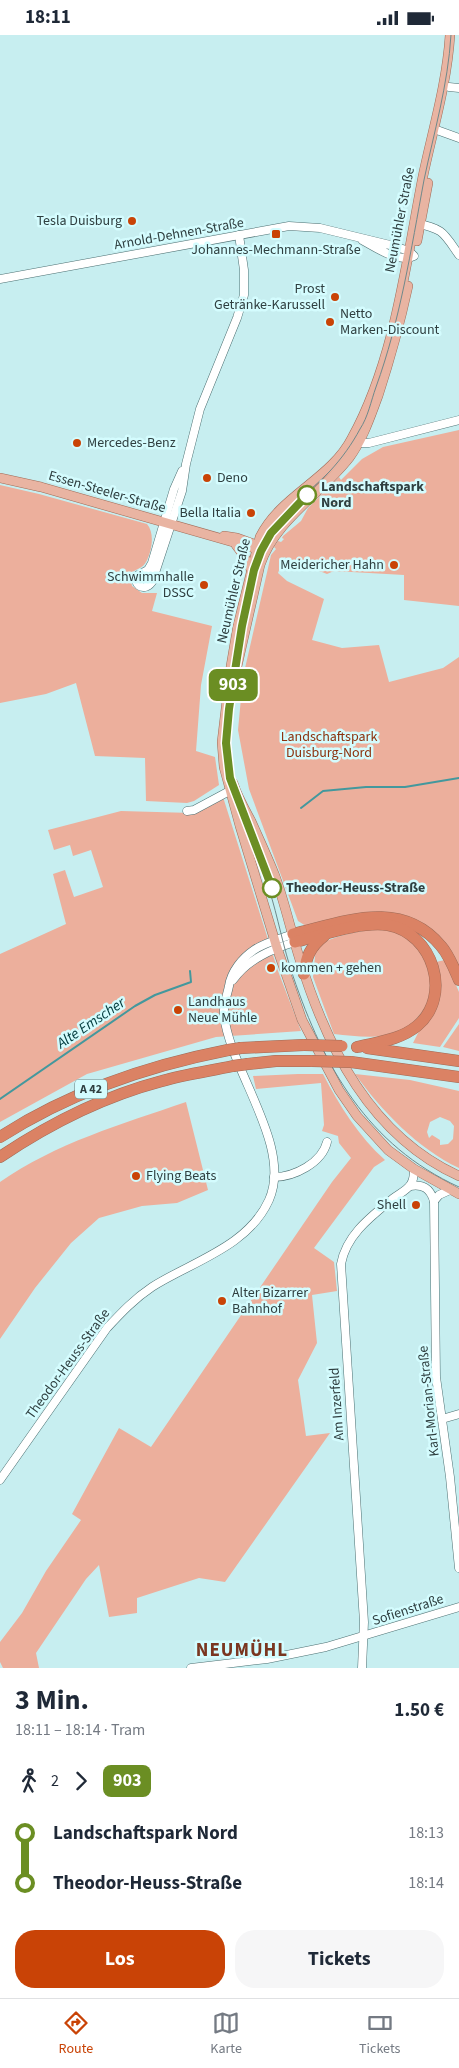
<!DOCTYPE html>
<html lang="de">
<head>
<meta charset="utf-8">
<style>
	:root { --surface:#fff; --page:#f6f6f7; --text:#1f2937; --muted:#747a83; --line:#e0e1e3; --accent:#c94306 }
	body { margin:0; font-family:"Source Sans 3",sans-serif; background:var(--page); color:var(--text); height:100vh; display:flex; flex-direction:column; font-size:19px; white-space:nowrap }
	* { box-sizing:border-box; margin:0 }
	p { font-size:16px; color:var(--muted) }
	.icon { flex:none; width:28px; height:28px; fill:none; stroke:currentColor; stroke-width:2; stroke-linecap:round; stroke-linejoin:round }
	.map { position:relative; height:1633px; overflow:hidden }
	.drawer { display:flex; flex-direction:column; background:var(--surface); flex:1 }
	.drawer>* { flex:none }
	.badge { padding:0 10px; border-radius:8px; font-size:18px; line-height:32px }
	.map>.badge { position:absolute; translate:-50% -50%; box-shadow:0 0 0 2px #fff }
	.legs { display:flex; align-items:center; gap:8px; height:55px; padding:0 15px; font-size:16px }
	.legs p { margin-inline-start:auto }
	.headline { display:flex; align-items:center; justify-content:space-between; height:85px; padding:0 15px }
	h1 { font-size:28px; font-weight:700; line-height:38px }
	.action { display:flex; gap:10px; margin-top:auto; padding:10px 15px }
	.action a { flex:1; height:58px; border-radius:20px; background:var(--accent); color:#fff; font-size:20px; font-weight:700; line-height:58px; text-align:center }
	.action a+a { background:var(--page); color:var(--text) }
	ul { padding:0 15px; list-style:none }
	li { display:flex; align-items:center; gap:18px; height:50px; font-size:19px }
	li i { display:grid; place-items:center; width:8px; height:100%; margin:0 6px; background:currentColor }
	li i::after { content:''; width:12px; height:12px; margin:-6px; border:4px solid; border-radius:50%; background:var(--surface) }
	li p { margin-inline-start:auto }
	li:first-child i { background:linear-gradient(#0000 50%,currentColor 0) }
	li:last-child i { background:linear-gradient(currentColor 50%,#0000 0) }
	.status { display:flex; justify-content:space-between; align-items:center; height:35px; padding:0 25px; background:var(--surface); direction:ltr }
	.status svg { height:14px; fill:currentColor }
	.tabs { display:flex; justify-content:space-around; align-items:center; height:70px; border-top:1px solid var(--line); background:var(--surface); font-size:14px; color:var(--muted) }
	.tabs a { display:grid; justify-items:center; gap:2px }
	.tabs .current { color:var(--accent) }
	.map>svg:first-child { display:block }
	.green { fill:#ecaf9c; fill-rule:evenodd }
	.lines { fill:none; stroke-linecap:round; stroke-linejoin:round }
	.stream { stroke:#43989d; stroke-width:2 }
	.minor-casing { stroke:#4c7072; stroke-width:9 }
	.major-casing { stroke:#9f6b57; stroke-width:10 }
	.highway-casing { stroke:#9f6b57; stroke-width:12 }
	.minor { stroke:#fff; stroke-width:8 }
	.major { stroke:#e9b4a2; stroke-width:9 }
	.highway { stroke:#db8264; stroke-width:11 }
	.tram { stroke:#6f898b; stroke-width:1 }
	.highway-bridge-casing { stroke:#9f6b57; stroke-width:12; stroke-linecap:butt }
	.highway-bridge { stroke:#db8264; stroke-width:11 }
	.line-1-casing { stroke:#fff; stroke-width:11 }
	.line-1 { stroke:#6b8e23; stroke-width:8 }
	.poi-dot { fill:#c94306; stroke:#d4fcfe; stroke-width:2 }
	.stop-1-dot { fill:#fff; stroke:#6b8e23; stroke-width:2.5 }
	.labels { text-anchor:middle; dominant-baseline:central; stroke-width:5; stroke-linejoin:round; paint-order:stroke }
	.shield { fill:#d4fcfe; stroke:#607879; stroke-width:1 }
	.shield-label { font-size:12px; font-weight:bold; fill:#2f3f40 }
	.street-label { font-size:14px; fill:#2f3f40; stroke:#d4fcfe }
	.poi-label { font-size:14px; fill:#2f3f40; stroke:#d4fcfe; text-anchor:start }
	.stop-label { font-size:14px; font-weight:bold; fill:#2f3f40; stroke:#d4fcfe; text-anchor:start }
	.park-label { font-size:14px; fill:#8c310d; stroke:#d4fcfe }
	.water-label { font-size:15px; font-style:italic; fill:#013a3c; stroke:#d4fcfe }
	.district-label { font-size:19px; font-weight:bold; letter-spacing:1px; fill:#7a3721; stroke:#d4fcfe }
</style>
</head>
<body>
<div class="status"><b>18:11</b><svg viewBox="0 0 49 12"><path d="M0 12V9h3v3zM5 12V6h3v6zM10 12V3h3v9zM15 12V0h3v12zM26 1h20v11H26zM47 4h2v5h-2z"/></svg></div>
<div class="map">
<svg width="459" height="1633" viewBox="0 0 459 1633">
	<rect width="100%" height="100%" fill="#c7eef0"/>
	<g class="green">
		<polygon points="459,395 459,571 404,565 404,540 334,536 327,539 284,522 278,538 287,546 324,564 312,605 342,613 379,610 389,647 443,633 459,622 459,934 401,880 386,877 366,877 306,891 298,886 249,754 238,695 243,642 271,520 276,514 274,512 278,506 281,507 284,504 282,503 283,501 301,486 308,473 339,442 341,445 362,424 383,412"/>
		<path d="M0 450 39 459 147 489C155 498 152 516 146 527 139 539 128 530 132 551L142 558H157L152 576 212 591 201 650 196 716 215 722 219 750 194 766 187 768 146 766 145 723 95 721 76 648 46 659 0 668Z"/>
		<polygon points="223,762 278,936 301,996 216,1002 87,1039 0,1087 0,919 66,889 53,839 65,835 74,862 103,852 91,815 73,821 70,810 54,815 48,795 121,776 192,778"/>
		<path d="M372 894C382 894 390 895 399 899 420 908 435 936 430 960 429 969 423 976 417 983 412 989 407 995 399 997 378 1005 355 1001 334 999L313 942 316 911C334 901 352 898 372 894Z"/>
		<polygon points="445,925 459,957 459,983 440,1012 413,1008 420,994 426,986 436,927"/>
		<polygon points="459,989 459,1016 443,1012"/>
		<path d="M298 1039H323C339 1070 359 1102 385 1125L374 1132 314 1213 334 1227 337 1256 312 1260 317 1308 298 1345 306 1401 330 1398 225 1547 199 1543 137 1563V1578L109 1582 99 1530 86 1544 36 1618 39 1633H3L0 1627V1607L22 1578 46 1536 81 1485 72 1479 119 1393 151 1412 332 1147 351 1123 339 1108 338 1101 322 1096 324 1090 321 1048 256 1054 253 1041Z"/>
		<path d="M355 1039 410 1045 459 1056V1133C418 1114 381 1075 355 1039ZM440 1082 450 1086 454 1091 453 1104 448 1109 440 1110V1105L432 1100 429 1103 427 1097 430 1087Z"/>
		<path d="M186 1067 208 1155 177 1168 142 1171 99 1183 71 1208 35 1253 0 1304V1147C56 1108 122 1089 186 1067Z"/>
	</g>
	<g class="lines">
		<g class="stream">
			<polyline points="301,773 323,756 366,752 405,752 459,743"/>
			<polyline points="0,1064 135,971 155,960 191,947 190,936"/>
		</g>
		<defs>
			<g id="minor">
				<polyline points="449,52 459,53"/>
				<polyline points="434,94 459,103"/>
				<path d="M415 188C444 194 443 197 459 220"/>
				<path d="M0 244 289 191 320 193 390 210 409 216 414 221C399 229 375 212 362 205"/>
				<polyline points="354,406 359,408 369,408 459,385"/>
				<polyline points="148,535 152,528 174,454 182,436"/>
				<path d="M154 542 152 537 148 535 138 540 136 546C139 554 147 554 152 547L182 456 186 429 200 374 237 283 244 260V235L239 200"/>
				<polyline points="187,776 194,775 235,753"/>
				<path d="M233 945C248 924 272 914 295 907"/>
				<path d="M274 1142C294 1142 322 1128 327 1107"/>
				<path d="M410 1151C423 1149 430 1153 434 1166L436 1342 450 1442 459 1533"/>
				<polyline points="434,1166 439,1160 450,1155"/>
				<polyline points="442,1384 459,1379"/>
				<path d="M0 1445 107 1293C121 1278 134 1264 152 1252 191 1227 248 1212 269 1165 293 1111 230 1036 224 980 223 970 227 961 229 951 231 937 242 923 254 915 266 907 280 904 293 899"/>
				<polyline points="191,1633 267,1624 326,1612 459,1572"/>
				<path d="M362 1633 364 1587 341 1229C346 1201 369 1183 390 1166 396 1160 407 1156 411 1149 414 1144 414 1139 414 1134"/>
			</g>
			<g id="major">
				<path d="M450 0C447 48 433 94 423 141 406 227 395 325 352 403 331 444 281 460 260 502L238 590 231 631 222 707 224 732 240 791 277 913 302 985 339 1055 357 1081 388 1115 414 1134 459 1159"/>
				<polyline points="417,206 428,148"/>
				<polyline points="0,443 41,452 261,515"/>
				<polyline points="224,501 237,503 262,512"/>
				<polyline points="236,510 242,518 251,534"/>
				<path d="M236 636 260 530C275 485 321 459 349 423 363 404 370 382 378 361 390 324 400 288 408 251"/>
				<path d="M233 748C237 761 244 773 251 786 259 804 268 823 275 841 285 868 291 897 300 925 327 1013 371 1101 459 1141"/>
			</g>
			<g id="highway">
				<path d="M293 899C344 887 401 863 441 911 449 920 454 933 459 945"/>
				<path d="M295 907C322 900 361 886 388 890 433 898 453 961 417 991 400 1005 378 1007 357 1012"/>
				<path d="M304 939C306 922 310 912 324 901"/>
				<polyline points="241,1013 304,1010"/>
				<polyline points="367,1013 459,1026"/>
				<polyline points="351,1027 459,1042"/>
				<polyline points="248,1029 276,1026 312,1026"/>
				<path d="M0 1102C70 1057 146 1031 228 1015"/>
				<path d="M0 1122C49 1089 105 1061 162 1046 185 1039 210 1036 233 1031"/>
			</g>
		</defs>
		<use href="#minor" class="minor-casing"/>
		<use href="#major" class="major-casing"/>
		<use href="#highway" class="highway-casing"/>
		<use href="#minor" class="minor"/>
		<use href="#major" class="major"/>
		<use href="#highway" class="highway"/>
		<path class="tram" d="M451 0C448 50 434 97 424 145 411 215 400 286 376 352 371 366 368 382 360 394 352 409 342 423 330 436 304 463 268 485 255 523 251 537 249 552 245 567 234 616 221 669 224 720 225 740 232 757 239 775 249 801 260 827 269 854 278 882 283 912 293 941 324 1032 367 1110 459 1152"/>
		<defs>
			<g id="highway-bridge">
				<polyline points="304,1010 342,1011"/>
				<polyline points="228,1015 241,1013"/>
				<polyline points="312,1026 351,1027"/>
				<polyline points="233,1031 248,1029"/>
			</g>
		</defs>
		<use href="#highway-bridge" class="highway-bridge-casing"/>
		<use href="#highway-bridge" class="highway-bridge"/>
	</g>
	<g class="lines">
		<defs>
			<polyline id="line-1" points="272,853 230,743 226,708 229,674 242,591 254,535 261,516 271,498 307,460"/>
		</defs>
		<use href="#line-1" class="line-1-casing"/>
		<use href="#line-1" class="line-1"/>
	</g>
	<g class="poi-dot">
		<circle cx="132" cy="186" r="5"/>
		<rect x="271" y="194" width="10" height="10" rx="2.5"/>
		<circle cx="335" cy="262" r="5"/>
		<circle cx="330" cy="287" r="5"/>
		<circle cx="77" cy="408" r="5"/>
		<circle cx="207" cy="443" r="5"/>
		<circle cx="251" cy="478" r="5"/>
		<circle cx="394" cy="530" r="5"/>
		<circle cx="204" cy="550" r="5"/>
		<circle cx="271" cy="933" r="5"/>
		<circle cx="178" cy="975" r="5"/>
		<circle cx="136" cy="1141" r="5"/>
		<circle cx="416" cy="1170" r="5"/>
		<circle cx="222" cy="1266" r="5"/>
	</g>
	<g class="stop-1-dot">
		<circle cx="307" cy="460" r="9"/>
		<circle cx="272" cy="853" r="9"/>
	</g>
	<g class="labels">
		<rect class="shield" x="75" y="1044.5" width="32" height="19" rx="4"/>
		<g class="shield-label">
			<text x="91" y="1054">A 42</text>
		</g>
		<g class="street-label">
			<text transform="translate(400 185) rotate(-79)">Neumühler Straße</text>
			<text transform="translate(179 199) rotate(-10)">Arnold-Dehnen-Straße</text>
			<text transform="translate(107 457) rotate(16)">Essen-Steeler-Straße</text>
			<text transform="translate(234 556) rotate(-77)">Neumühler Straße</text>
			<text transform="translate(68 1329) rotate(-54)">Theodor-Heuss-Straße</text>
			<text transform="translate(429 1366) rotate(-96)">Karl-Morian-Straße</text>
			<text transform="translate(337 1369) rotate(-94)">Am Inzerfeld</text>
			<text transform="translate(408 1575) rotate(-18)">Sofienstraße</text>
		</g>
		<g class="poi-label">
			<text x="122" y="186" text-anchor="end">Tesla Duisburg</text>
			<text x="276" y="215" text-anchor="middle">Johannes-Mechmann-Straße</text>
			<text x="325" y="254" text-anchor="end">Prost<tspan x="325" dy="16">Getränke-Karussell</tspan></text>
			<text x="340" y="279">Netto<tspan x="340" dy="16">Marken-Discount</tspan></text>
			<text x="87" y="408">Mercedes-Benz</text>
			<text x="217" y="443">Deno</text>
			<text x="241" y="478" text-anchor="end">Bella Italia</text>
			<text x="384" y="530" text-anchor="end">Meidericher Hahn</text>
			<text x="194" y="542" text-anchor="end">Schwimmhalle<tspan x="194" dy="16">DSSC</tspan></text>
			<text x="281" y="933">kommen + gehen</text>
			<text x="188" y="967">Landhaus<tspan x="188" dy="16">Neue Mühle</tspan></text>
			<text x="146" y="1141">Flying Beats</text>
			<text x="406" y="1170" text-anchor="end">Shell</text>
			<text x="232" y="1258">Alter Bizarrer<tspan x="232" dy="16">Bahnhof</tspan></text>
		</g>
		<g class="stop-label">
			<text x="321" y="452">Landschaftspark<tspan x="321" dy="16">Nord</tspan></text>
			<text x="286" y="853">Theodor-Heuss-Straße</text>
		</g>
		<g class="park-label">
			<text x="329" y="702">Landschaftspark<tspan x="329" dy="16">Duisburg-Nord</tspan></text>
		</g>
		<g class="water-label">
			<text transform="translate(91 988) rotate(-34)">Alte Emscher</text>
		</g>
		<g class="district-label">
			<text x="242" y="1615">NEUMÜHL</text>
		</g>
	</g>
</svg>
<b class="badge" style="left:233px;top:650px;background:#6b8e23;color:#fff">903</b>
</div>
<section class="drawer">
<div class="headline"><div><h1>3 Min.</h1><p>18:11 – 18:14 · Tram</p></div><b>1.50 €</b></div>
<div class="legs"><svg class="icon" aria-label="walk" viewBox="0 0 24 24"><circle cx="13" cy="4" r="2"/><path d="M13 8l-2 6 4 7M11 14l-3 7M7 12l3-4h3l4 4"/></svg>2<svg class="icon" aria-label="forward" viewBox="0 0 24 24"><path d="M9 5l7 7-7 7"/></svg><b class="badge" style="background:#6b8e23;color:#fff">903</b></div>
<ul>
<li><i style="color:#6b8e23"></i><b>Landschaftspark Nord</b><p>18:13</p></li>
<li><i style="color:#6b8e23"></i><b>Theodor-Heuss-Straße</b><p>18:14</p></li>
</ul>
<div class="action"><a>Los</a><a>Tickets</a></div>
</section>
<nav class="tabs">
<a class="current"><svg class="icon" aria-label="directions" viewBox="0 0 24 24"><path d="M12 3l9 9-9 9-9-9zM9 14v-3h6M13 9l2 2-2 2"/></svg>Route</a>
<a><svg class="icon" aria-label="map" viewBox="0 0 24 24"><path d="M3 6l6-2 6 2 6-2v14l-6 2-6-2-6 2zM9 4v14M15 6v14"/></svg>Karte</a>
<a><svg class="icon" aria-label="tickets" viewBox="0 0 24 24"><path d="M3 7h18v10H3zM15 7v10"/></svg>Tickets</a>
</nav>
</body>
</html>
